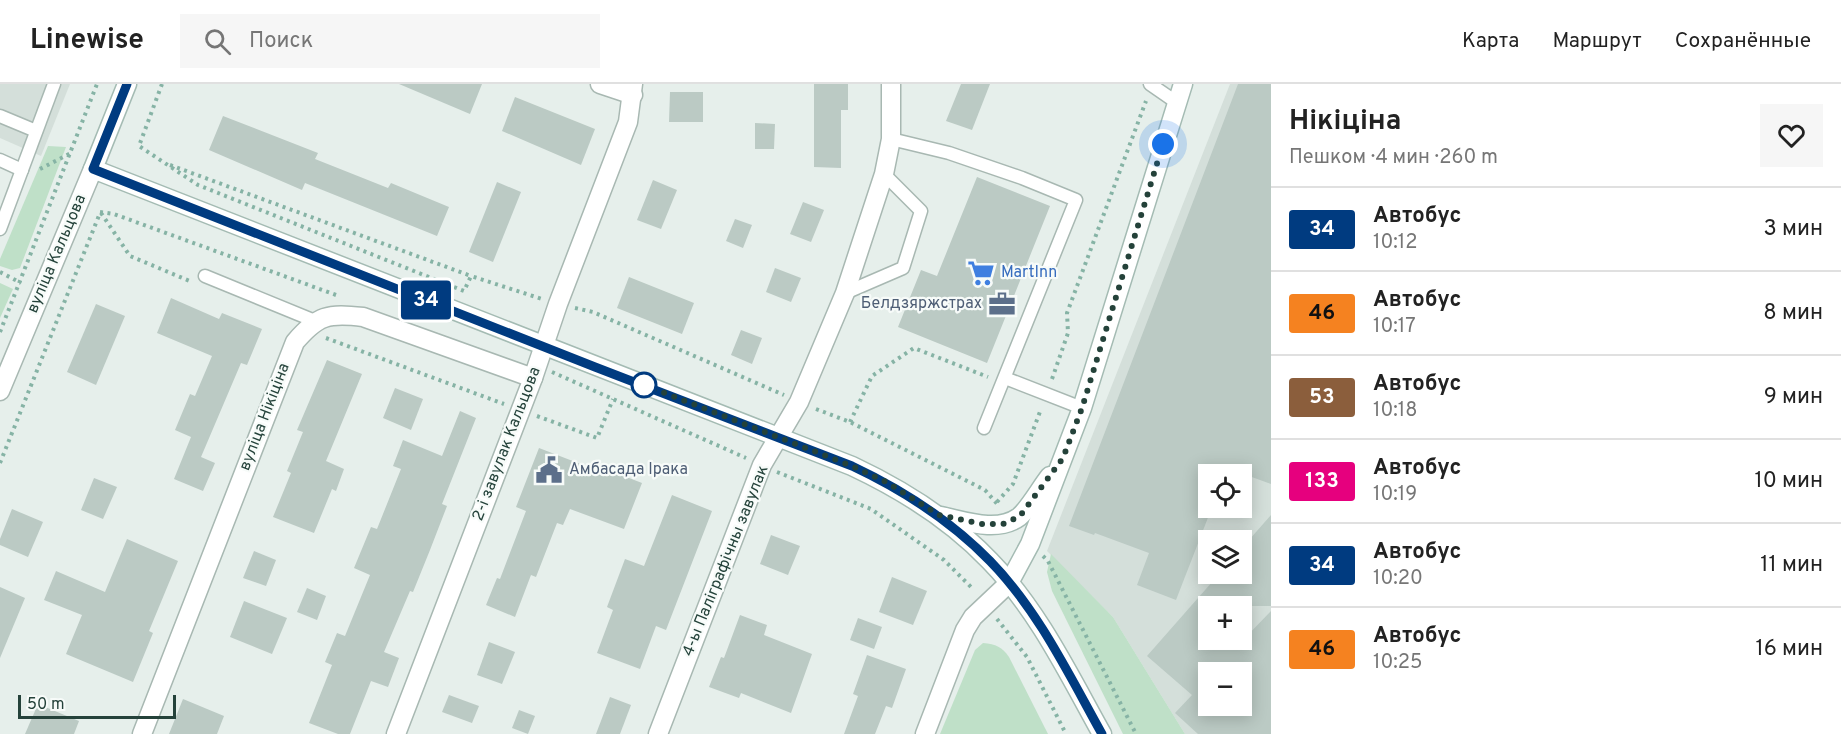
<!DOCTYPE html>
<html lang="ru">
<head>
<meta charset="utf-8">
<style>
	:root { --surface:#fff; --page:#f6f6f6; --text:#222; --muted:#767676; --line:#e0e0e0 }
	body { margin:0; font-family:Overpass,sans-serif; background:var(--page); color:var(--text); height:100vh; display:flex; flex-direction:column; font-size:22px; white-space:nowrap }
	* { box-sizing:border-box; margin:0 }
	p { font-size:20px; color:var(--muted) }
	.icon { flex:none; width:33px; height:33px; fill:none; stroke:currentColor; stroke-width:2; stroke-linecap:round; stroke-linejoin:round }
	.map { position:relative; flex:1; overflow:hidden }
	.panel { display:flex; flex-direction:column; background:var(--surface); width:570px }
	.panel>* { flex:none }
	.badge { padding:0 12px; border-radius:4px; font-size:21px; line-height:39px }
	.tools { position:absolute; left:1198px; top:380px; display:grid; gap:12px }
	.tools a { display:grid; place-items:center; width:54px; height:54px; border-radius:0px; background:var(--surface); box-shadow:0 3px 15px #0003; font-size:30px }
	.scale { position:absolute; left:18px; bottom:15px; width:158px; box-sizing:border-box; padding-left:6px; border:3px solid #24423a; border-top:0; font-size:16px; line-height:21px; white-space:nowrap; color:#24423a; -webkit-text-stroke:4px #f7fbf9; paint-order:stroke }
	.you { position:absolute; width:30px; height:30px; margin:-15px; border:4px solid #fff; border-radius:50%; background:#1a73e8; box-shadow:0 0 0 9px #1a73e833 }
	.map>.badge { position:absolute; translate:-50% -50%; box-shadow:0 0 0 3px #fff }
	.round { display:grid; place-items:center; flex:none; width:63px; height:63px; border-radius:0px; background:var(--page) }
	.head { display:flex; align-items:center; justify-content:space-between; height:102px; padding:0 18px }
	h1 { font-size:28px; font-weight:700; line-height:45px }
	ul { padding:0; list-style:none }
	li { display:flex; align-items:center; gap:18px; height:84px; padding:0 18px; border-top:2px solid var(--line) }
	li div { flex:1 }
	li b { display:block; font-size:22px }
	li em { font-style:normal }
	li .badge { min-width:66px; font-weight:700; text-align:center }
	header { display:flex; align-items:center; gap:36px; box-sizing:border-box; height:84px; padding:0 30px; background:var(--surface); border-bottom:2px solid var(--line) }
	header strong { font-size:28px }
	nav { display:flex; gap:33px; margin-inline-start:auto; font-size:21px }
	.search { width:420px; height:54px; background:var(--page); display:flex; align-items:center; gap:15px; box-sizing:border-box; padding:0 21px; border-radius:0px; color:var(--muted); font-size:22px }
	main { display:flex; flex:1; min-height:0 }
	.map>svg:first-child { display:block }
	.built { fill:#d4dfda; fill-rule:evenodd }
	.green { fill:#bfe0c8 }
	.building { fill:#bbcac4; fill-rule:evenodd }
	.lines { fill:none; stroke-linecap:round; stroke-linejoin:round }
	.service-casing { stroke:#a8b8b2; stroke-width:15 }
	.minor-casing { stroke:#a8b8b2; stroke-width:21 }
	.secondary-casing { stroke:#a4bbb3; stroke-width:21 }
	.path { stroke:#86b3a5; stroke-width:4; stroke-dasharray:3 4.5; stroke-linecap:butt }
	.service { stroke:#fff; stroke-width:12 }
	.minor { stroke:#fff; stroke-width:18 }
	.secondary { stroke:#fff; stroke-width:18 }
	.line-casing { stroke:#fff; stroke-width:14 }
	.line { stroke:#003b80; stroke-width:9 }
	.walk { stroke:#24423a; stroke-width:6; stroke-dasharray:0 10.8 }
	.stop-dot { fill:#fff; stroke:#003b80; stroke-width:3 }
	.labels { text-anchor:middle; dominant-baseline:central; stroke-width:4.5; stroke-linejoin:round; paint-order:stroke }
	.street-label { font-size:16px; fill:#24423a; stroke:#f7fbf9 }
	.shop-label { font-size:16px; fill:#366cbe; stroke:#f7fbf9; text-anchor:start }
	.service-label { font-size:16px; fill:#4e5e75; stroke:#f7fbf9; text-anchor:end }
</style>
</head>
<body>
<header>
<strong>Linewise</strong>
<div class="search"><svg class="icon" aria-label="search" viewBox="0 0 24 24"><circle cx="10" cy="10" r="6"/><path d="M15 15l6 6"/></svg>Поиск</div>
<nav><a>Карта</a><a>Маршрут</a><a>Сохранённые</a></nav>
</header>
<main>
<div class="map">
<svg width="1271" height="650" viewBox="0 0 1271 650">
	<rect width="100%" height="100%" fill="#e6efeb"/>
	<g class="built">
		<polygon points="0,0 70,0 41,72 0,54"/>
		<path d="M1230 0H1271V650H1185L1113 533 1047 467ZM1209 390H1242V423H1209ZM1209 456H1242V489H1209ZM1209 522H1242V555H1209ZM1209 588H1242V621H1209Z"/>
	</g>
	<g class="green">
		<polygon points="48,62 66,63 20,184 12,186 0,182 0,175"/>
		<polygon points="0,199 13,205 0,234"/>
		<polygon points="1051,470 1113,533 1185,650 1123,650 1052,507 1047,488"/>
		<path d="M983 559C996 560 1002 563 1009 573L1048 650H940L975 566Z"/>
	</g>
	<g class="building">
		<polygon points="399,0 482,0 470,30"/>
		<polygon points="814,0 848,0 848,26 841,26 841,84 814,83"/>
		<polygon points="961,0 990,0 972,46 946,37"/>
		<polygon points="1238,0 1271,0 1271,400 1227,384 1225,390 1209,390 1209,431 1176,516 1137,501 1149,469 1095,449 1094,451 1069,442"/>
		<polygon points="670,8 703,8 703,38 669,38"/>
		<polygon points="515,13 595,45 581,81 502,47"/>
		<polygon points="223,32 318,69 315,75 388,104 391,99 449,123 437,152 305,99 302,106 209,66"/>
		<polygon points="755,39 775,40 774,65 755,65"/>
		<polygon points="977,93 1050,122 987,279 898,243 921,186 937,192"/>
		<polygon points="653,96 677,106 661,145 637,136"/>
		<polygon points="497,98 521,108 493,178 469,168"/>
		<polygon points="803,118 824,126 811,158 790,150"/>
		<polygon points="735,135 752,141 743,164 726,157"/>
		<polygon points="775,184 801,194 791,218 766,208"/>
		<polygon points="629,193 694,219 682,250 617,224"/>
		<polygon points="171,214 219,235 222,229 262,245 247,281 241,279 201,373 215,379 203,407 174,395 191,353 175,346 190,310 195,312 212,272 157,249"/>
		<polygon points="96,220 125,232 96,301 67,288"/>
		<polygon points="741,246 762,254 752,280 731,271"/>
		<polygon points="327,276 362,290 326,377 344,385 336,407 332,405 314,449 273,433 291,389 287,387 303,348 297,346"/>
		<polygon points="395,304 423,315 411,346 383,334"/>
		<polygon points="460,327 476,334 442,420 447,422 430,466 413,508 410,507 384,568 399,574 388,603 371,597 350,650 338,650 309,639 332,581 325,578 337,549 345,552 370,491 354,484 371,443 377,445 401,385 393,382 403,356 442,372"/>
		<polygon points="539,364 609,391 611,387 642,399 624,445 570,425 563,441 557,439 536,493 531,491 515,533 486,521 497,494 500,495 526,427 516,423"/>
		<polygon points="94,394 117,403 103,435 81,426"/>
		<polygon points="672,411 712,427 666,546 656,542 640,585 597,569 613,526 607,523 625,475 644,482"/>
		<polygon points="12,425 43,438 28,473 0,461 0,455"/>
		<path d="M1271 431V522H1209V555H1244L1271 527V650H1198L1175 629 1192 611 1147 572 1220 489H1242V464ZM1209 588H1242V621H1209Z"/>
		<polygon points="771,451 800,462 788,491 760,480"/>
		<polygon points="127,455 178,477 149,547 153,549 133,598 66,570 82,531 44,516 56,487 105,508"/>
		<polygon points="254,467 276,476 266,502 243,494"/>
		<polygon points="892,493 927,507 913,541 879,528"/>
		<polygon points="0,503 25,514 0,574"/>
		<polygon points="307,504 326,512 317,536 297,528"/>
		<polygon points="244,517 287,534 272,570 230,553"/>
		<polygon points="740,531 767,541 764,551 812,570 791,629 741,609 739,614 709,603 721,573 724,574"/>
		<polygon points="858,534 882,543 874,565 850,556"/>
		<polygon points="489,558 515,568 502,600 477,591"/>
		<polygon points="867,571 906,585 892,624 886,622 875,650 844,650 858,612 853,610"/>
		<polygon points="449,611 479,622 472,639 442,628"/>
		<polygon points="610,613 631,621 620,650 596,650"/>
		<polygon points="183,615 224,632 217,650 169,650"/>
		<polygon points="38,620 79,637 74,650 25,650"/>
		<polygon points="519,626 535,632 528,650 512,644"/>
	</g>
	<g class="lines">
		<defs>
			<g id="service">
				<polyline points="1150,0 1176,18"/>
				<polyline points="0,32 36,47"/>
				<polyline points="891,55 949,69 1022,94 1076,116 984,344"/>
				<polyline points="0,76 22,86"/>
				<polyline points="0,145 54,0"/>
				<polyline points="205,192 315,237"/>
				<polyline points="845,209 903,184 921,127 884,90"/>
				<polyline points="1005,294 1082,324"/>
			</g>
			<g id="minor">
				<polyline points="600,0 633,11"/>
				<polyline points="0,307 93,85"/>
				<path d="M142 650 295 258C318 231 328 229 363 233L533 294"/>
				<polyline points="396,650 533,294 558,220 628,38 633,0"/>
				<polyline points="658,650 762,381 799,318 845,209 884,90 891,55 891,0"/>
				<polyline points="925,650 965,546 973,533 1009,499"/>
			</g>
			<g id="secondary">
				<path d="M127 0 93 85 852 382C903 406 951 436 990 477 1038 526 1069 591 1102 650"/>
				<path d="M941 432C965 437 997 449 1019 433 1029 425 1041 403 1050 392"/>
				<polyline points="1009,499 1030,460 1082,324 1183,0"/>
			</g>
		</defs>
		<use href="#service" class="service-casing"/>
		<use href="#minor" class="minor-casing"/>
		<use href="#secondary" class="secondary-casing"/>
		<g class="path">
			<polyline points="162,0 139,62 198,101 464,207 471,192 542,215"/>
			<polyline points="170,81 471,192"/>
			<polyline points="40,85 71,69"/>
			<polyline points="100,128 114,130 336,211"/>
			<polyline points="101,129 130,172 192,198"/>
			<polyline points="0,188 21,199"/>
			<polyline points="575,224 593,228 784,311"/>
			<polyline points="0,248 97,0"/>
			<polyline points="326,254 504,320"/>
			<polyline points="552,288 746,374"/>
			<polyline points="1052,295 1068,249 1067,229 1146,17"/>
			<polyline points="816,325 850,338 985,406 998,421"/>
			<polyline points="537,332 597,354 613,315"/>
			<polyline points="850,338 872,292 914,264 988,293"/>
			<polyline points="0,379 100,129"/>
			<polyline points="777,388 871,425 944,476 974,506"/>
			<polyline points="997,418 1013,400 1041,325"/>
			<polyline points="1043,472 1048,477 1136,650"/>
			<polyline points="997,535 1027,573 1066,650"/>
		</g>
		<use href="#service" class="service"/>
		<use href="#minor" class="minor"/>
		<use href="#secondary" class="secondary"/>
	</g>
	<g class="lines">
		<defs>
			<path id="line" d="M127 0 93 85 595 283 852 382C903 406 950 436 990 477 1038 526 1069 591 1102 650"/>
		</defs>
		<use href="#line" class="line-casing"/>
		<use href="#line" class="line"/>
		<polyline class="walk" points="644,301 852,382 886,398 939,431 982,440 1003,440 1020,432 1063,374 1082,324 1163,60"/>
	</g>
	<defs>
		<symbol id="supermarket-bare" viewBox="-9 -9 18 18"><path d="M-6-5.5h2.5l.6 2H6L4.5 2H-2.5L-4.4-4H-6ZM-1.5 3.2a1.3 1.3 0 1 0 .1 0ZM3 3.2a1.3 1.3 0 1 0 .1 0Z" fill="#3f7fe0" stroke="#f7fbf9" stroke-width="2.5" paint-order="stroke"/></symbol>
		<symbol id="office-bare" viewBox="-9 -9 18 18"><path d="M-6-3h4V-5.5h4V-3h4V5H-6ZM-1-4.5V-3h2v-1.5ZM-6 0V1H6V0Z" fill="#5c6f8a" stroke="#f7fbf9" stroke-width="2.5" paint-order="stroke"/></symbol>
		<symbol id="civic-bare" viewBox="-9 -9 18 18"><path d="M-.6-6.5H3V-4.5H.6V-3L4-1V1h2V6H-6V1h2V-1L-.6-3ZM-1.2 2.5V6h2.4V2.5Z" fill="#5c6f8a" stroke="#f7fbf9" stroke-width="2.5" paint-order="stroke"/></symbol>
	</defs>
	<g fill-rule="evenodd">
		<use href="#supermarket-bare" x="962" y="170" width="38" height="38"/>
		<use href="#office-bare" x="983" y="201" width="38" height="38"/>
		<use href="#civic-bare" x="530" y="367" width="38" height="38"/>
	</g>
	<circle class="stop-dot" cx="644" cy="301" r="12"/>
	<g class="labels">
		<g class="street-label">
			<text transform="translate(57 170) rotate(-67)">вуліца Кальцова</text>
			<text transform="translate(265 333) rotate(-69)">вуліца Нікіціна</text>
			<text transform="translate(507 360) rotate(-69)">2-і завулак Кальцова</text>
			<text transform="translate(726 477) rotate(-68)">4-ы Паліграфічны завулак</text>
		</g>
		<g class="shop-label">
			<text x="1001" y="189">MartInn</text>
		</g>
		<g class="service-label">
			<text x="982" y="220">Белдзяржстрах</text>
			<text x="569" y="386" text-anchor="start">Амбасада Ірака</text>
		</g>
	</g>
</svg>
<div class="tools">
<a><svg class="icon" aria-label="locate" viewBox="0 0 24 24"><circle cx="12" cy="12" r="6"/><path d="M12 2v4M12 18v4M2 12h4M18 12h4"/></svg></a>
<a><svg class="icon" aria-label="layers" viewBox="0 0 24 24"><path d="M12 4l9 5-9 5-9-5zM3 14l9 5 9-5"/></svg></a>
<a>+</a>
<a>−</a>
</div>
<div class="scale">50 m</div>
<div class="you" style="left:1163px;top:60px"></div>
<b class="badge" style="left:426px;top:216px;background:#003b80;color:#fff">34</b>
</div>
<section class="panel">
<div class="head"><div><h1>Нікіціна</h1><p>Пешком · 4 мин · 260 m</p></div><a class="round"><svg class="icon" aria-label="heart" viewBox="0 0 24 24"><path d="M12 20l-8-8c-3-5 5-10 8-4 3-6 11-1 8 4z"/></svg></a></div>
<ul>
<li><span class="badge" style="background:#003b80;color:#fff">34</span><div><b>Автобус</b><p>10:12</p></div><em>3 мин</em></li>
<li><span class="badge" style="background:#f58220;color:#111">46</span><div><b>Автобус</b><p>10:17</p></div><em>8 мин</em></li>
<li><span class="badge" style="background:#8b5e3c;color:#fff">53</span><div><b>Автобус</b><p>10:18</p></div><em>9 мин</em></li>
<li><span class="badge" style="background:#e6007e;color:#fff">133</span><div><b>Автобус</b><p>10:19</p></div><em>10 мин</em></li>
<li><span class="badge" style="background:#003b80;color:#fff">34</span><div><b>Автобус</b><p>10:20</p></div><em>11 мин</em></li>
<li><span class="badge" style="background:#f58220;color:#111">46</span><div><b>Автобус</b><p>10:25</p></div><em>16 мин</em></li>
</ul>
</section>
</main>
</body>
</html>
